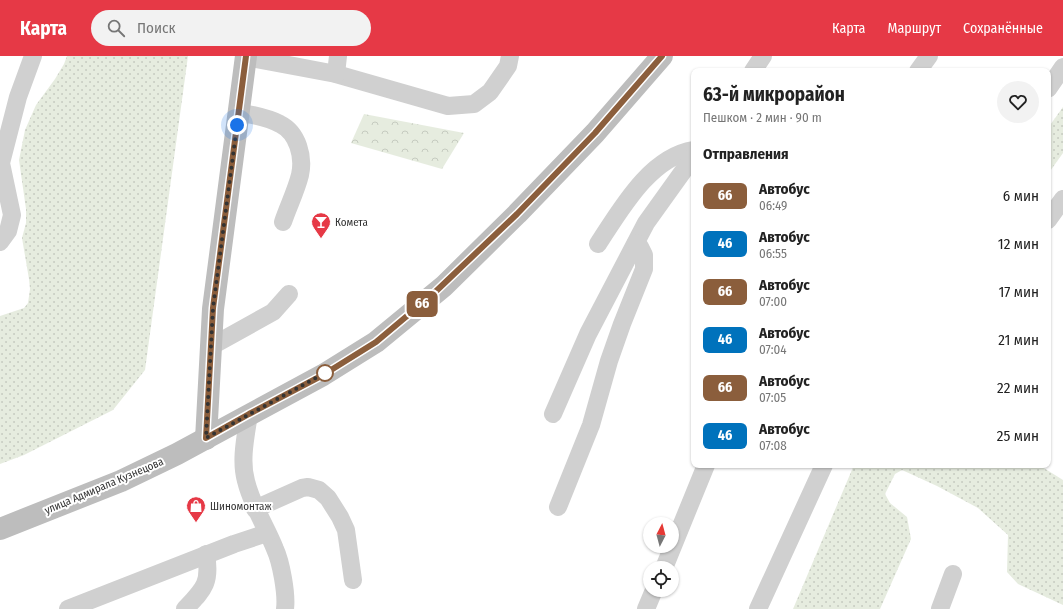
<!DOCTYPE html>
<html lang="ru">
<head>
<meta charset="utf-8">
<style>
	:root { --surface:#fff; --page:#f2f2f2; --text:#222; --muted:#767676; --accent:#e63946 }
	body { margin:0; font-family:"Fira Sans Condensed",sans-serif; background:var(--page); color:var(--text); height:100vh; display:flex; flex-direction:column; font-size:15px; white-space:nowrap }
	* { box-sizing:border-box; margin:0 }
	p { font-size:13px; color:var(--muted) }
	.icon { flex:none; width:22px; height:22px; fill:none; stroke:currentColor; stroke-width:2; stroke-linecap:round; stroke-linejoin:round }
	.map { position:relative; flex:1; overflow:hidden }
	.sheet { position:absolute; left:691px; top:12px; width:360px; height:400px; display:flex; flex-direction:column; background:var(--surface); border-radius:8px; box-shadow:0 1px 3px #0004 }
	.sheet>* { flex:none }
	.badge { padding:0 8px; border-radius:6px; font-size:14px; line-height:26px }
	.needle { width:26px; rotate:6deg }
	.tools { position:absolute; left:643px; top:461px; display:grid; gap:8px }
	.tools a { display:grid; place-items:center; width:36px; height:36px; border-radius:50%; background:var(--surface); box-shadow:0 1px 3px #0004; font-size:20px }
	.you { position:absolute; width:20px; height:20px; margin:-10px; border:3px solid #fff; border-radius:50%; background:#1a73e8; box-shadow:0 0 0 6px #1a73e833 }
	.map>.badge { position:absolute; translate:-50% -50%; box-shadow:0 0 0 2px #fff }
	h2 { padding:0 12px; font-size:15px; line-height:36px }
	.round { display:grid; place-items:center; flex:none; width:42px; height:42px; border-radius:21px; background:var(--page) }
	.headline { display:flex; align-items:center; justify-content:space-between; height:68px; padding:0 12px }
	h1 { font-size:19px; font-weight:700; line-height:30px }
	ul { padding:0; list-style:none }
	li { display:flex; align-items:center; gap:12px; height:48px; padding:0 12px }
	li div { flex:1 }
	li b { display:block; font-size:15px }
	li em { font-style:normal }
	li .badge { min-width:44px; font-weight:700; text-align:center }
	header { display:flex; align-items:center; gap:24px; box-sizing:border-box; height:56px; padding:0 20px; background:var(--accent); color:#fff }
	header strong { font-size:19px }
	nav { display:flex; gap:22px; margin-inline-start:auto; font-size:14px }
	.search { width:280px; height:36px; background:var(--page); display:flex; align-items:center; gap:10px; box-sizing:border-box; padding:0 14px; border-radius:22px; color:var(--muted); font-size:15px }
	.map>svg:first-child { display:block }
	.grass { fill:url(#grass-dots) }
	.park { fill:url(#park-crowns) }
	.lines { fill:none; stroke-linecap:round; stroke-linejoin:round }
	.lane { stroke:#d0d0d0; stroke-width:18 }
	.secondary { stroke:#bdbdbd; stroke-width:22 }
	.line-casing { stroke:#fff; stroke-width:9 }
	.line { stroke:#8b5e3c; stroke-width:6 }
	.walk { stroke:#333; stroke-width:4; stroke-dasharray:0 7.2 }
	.stop-dot { fill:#fff; stroke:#8b5e3c; stroke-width:2 }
	.labels { text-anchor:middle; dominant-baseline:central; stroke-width:4; stroke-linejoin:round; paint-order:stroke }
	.poi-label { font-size:11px; fill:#333; stroke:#fff; text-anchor:start }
	.street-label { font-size:11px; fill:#333; stroke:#fff }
</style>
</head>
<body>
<header>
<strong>Карта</strong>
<div class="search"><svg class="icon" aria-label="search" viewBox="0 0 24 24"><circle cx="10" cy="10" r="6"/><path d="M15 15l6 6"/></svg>Поиск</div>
<nav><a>Карта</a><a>Маршрут</a><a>Сохранённые</a></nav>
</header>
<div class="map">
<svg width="1063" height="553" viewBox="0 0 1063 553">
	<defs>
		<pattern id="grass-dots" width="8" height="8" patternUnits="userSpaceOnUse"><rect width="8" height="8" fill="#e6ecdf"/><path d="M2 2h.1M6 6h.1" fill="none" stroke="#c6cbc0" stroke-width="1.8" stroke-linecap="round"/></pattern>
		<pattern id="park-crowns" width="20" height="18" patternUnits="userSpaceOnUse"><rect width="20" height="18" fill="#e6ecdf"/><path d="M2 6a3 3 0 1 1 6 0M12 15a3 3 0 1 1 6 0" fill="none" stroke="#c6cbc0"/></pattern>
	</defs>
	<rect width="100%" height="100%" fill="#fff"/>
	<g class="grass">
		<polygon points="67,0 188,0 145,314 113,354 24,399 0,408 0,260 24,252 28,247 30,233 29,223 22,182 26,167 26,153 19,104 25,74 36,49 55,23 64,8"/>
		<polygon points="1063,51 1063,97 1048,118 1048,72"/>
		<polygon points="854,409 1039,409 1063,424 1063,549 1018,528 1007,516 1008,479 978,452 937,430 902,414 895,418 885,438 890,447 907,461 911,483 880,553 793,553"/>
	</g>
	<polygon class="park" points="364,58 464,77 442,113 351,87"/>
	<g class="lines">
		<g class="lane">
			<polyline points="246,1 336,18 448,50 474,48 490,36 508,10 510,0"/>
			<polyline points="753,15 763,0"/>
			<polyline points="918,15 929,0"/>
			<polyline points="336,18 338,0"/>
			<polyline points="1048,33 1063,11"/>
			<path d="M238 56C252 59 267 61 280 68 298 77 304 101 300 119 296 135 288 151 283 166"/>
			<polyline points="1048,164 1063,143"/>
			<polyline points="0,186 8,175 12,159 1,107 18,41 33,0"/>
			<path d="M598 188C621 153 650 101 694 94"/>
			<polyline points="210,291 273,256 289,238"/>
			<path d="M249 358C246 379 240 404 246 425 252 450 266 470 275 493 281 506 287 538 285 553"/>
			<polyline points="553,358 588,278 646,167 694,100"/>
			<polyline points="558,451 591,369 609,305 622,268 644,213 644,199 640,191 636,187"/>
			<polyline points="255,453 302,432 308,431 319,434 328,442 340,461 346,474 353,524"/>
			<polyline points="664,512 706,409"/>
			<polyline points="68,553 234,488 267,477"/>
			<path d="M185 553C204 533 211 527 206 498"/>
			<polyline points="646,553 654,534"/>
			<polyline points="758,553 824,409"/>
			<polyline points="940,553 953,518"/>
		</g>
		<g class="secondary">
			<polyline points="206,383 213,253 246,0"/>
			<polyline points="0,473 121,425 177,398 323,319 376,286 444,230 517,158 595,77 662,0"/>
		</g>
	</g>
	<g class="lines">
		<defs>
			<polyline id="line" points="246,0 213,252 206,382 249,358 323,319 376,286 432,239 517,158 595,77 662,0"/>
		</defs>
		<use href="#line" class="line-casing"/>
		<use href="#line" class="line"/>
		<polyline class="walk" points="237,69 213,252 206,382 325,317"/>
	</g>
	<defs>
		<symbol id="bar-pin" viewBox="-11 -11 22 30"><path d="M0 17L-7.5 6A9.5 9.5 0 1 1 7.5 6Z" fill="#e63946" stroke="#fff"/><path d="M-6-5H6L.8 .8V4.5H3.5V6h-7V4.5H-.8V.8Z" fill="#fff"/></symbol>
		<symbol id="shop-pin" viewBox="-11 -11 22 30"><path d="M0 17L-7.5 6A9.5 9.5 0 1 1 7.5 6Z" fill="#e63946" stroke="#fff"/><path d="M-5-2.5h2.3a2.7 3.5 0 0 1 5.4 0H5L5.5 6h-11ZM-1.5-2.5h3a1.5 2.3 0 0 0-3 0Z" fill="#fff"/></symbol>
	</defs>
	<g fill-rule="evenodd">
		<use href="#bar-pin" x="310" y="155" width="22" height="30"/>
		<use href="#shop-pin" x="185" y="439" width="22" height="30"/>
	</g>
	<circle class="stop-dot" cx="325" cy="317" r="8"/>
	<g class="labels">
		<g class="poi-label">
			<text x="335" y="166">Комета</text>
			<text x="210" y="450">Шиномонтаж</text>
		</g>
		<g class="street-label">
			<text transform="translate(104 430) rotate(-23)">улица Адмирала Кузнецова</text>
		</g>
	</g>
</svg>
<div class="tools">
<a><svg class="needle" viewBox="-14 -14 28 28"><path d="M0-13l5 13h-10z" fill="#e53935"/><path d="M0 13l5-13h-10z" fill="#767676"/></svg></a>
<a><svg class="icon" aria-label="locate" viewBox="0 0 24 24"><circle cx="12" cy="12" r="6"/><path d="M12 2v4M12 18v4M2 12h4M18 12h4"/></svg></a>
</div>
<div class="you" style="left:237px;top:69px"></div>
<b class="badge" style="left:422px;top:248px;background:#8b5e3c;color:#fff">66</b>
<section class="sheet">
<div class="headline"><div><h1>63-й микрорайон</h1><p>Пешком · 2 мин · 90 m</p></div><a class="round"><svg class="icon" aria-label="heart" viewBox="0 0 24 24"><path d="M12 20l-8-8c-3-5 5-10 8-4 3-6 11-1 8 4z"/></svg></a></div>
<h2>Отправления</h2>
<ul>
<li><span class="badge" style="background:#8b5e3c;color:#fff">66</span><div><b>Автобус</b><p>06:49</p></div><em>6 мин</em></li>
<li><span class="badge" style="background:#0072bc;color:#fff">46</span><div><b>Автобус</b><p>06:55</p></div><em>12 мин</em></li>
<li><span class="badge" style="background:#8b5e3c;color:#fff">66</span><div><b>Автобус</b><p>07:00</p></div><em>17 мин</em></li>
<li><span class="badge" style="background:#0072bc;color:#fff">46</span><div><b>Автобус</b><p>07:04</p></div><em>21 мин</em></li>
<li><span class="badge" style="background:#8b5e3c;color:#fff">66</span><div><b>Автобус</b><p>07:05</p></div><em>22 мин</em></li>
<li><span class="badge" style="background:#0072bc;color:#fff">46</span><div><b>Автобус</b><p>07:08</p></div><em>25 мин</em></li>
</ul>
</section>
</div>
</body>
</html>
